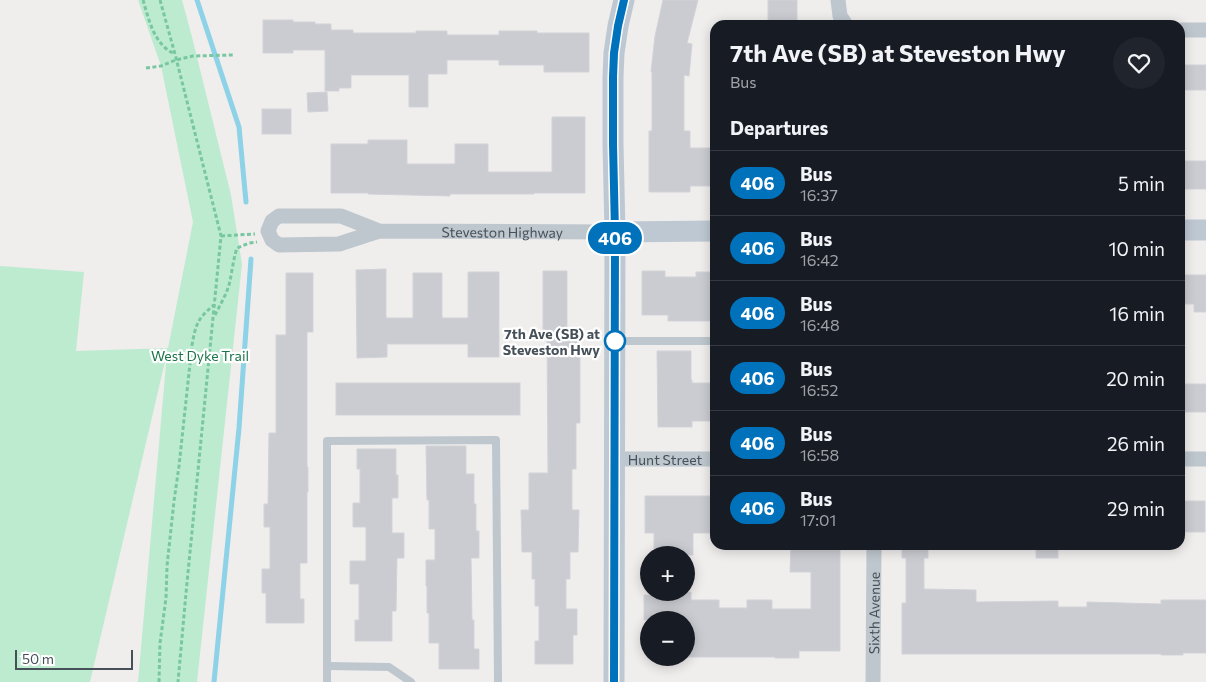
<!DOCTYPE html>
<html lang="en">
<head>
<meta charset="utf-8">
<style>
	:root { --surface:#171b24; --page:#20242c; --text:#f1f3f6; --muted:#9ea1a6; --line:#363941 }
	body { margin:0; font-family:Commissioner,sans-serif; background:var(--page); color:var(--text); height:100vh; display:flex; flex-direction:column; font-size:19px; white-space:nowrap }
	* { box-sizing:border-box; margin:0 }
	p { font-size:16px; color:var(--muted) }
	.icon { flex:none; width:28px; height:28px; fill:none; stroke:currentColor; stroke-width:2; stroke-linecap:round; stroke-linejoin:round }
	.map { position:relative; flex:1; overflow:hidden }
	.side { position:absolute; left:710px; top:20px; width:475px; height:530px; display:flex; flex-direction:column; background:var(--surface); border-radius:15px; box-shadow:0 2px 12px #0003 }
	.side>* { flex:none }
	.badge { padding:0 10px; border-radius:16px; font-size:18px; line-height:32px }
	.buttons { position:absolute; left:640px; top:546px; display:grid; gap:10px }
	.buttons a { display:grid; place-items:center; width:55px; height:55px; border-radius:50%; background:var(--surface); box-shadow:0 2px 12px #0003; font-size:25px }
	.scale { position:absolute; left:15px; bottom:12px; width:118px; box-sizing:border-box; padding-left:5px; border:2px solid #465059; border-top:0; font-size:14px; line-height:18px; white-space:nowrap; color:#465059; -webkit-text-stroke:4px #fff; paint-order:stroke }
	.map>.badge { position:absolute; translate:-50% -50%; box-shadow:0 0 0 2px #fff }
	h2 { padding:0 20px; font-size:19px; line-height:45px }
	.round { display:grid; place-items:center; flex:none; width:52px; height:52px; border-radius:26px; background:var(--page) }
	.head { display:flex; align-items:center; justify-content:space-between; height:85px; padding:0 20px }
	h1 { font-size:24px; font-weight:700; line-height:38px }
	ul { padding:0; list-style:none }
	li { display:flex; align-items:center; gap:15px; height:65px; padding:0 20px; border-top:1px solid var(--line) }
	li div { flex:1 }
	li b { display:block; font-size:19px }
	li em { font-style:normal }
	li .badge { min-width:55px; font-weight:700; text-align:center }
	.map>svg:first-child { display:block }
	.green { fill:#bdebd0 }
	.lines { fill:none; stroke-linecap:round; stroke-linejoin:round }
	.stream { stroke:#8dd2e6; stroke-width:5 }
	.building { fill:#caccd1; stroke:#d1d3d8 }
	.path { stroke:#78c7a1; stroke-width:3; stroke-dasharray:4 2.5; stroke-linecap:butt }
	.lane { stroke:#bec7ce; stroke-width:8 }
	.street { stroke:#bec7ce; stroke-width:15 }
	.secondary { stroke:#bec8d3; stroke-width:21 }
	.line-casing { stroke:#fff; stroke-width:11 }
	.line { stroke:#0072bc; stroke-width:8 }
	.stop-dot { fill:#fff; stroke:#0072bc; stroke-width:2.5 }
	.labels { text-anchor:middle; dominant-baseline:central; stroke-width:4.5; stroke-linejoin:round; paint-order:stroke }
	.street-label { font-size:14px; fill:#465059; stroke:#fff }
	.stop-label { font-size:14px; font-weight:bold; fill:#465059; stroke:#fff; text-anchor:end }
	.park-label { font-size:14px; fill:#1c754a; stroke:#fff }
</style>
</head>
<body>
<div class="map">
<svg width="1206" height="682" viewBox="0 0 1206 682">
	<rect width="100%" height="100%" fill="#f0eded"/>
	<polygon class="green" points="138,0 182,0 192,37 231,195 242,264 197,682 138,682 167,353 90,682 0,682 0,266 84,272 76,351 168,348 193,222 161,66"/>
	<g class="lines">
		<g class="stream">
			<polyline points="197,0 239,127 246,202"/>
			<polyline points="214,682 239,428 251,259"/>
		</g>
	</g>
	<g class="building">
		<polygon points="663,0 698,0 687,43 692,44 689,76 684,75 684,131 690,131 690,148 715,148 715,186 690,186 690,192 649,192 649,131 652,131 652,72 651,72 655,36"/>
		<rect x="768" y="0" width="29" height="25"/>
		<polygon points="263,20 293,20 293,22 315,22 315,24 331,24 331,30 353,30 353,33 416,33 416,31 447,31 447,35 499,35 499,31 537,31 537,33 589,33 589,72 544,72 544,65 499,65 499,60 447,60 447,74 428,74 428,107 409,107 409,75 351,75 351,88 339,88 339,91 325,91 325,50 293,50 293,53 263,53"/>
		<rect x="1180" y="65" width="26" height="25"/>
		<polygon points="327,92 328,111 308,112 307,93"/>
		<rect x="262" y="109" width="29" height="25"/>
		<polygon points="552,117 585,117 585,193 534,193 534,194 450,194 450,196 368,194 368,193 331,193 331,144 368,144 368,140 407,140 407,164 455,164 455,144 488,144 488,172 552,172"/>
		<rect x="1180" y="161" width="26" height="28"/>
		<polygon points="386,269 386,318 413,318 413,273 442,273 442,318 468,318 468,272 499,272 499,357 468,357 468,344 387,344 387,357 357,358 356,270"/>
		<polygon points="543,271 567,271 567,336 580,336 580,423 576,423 576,469 572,469 572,510 579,510 578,552 570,552 570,579 566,579 566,609 577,609 577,635 573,635 573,664 535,664 535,641 539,641 539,606 535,606 535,579 532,579 532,552 522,552 521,510 529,510 529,473 548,473 547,333 543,333"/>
		<polygon points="642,271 665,271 665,277 696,277 696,272 715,272 715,321 668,321 668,315 642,315"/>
		<polygon points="286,273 313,273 313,332 307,332 307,467 308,467 308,492 307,492 307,563 300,563 300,599 304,599 304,623 266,623 266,593 262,593 262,569 270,569 270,527 264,527 264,504 268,504 269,433 276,433 276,335 286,335"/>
		<polygon points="1180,275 1206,275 1206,312 1194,312 1194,304 1180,304"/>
		<polygon points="657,351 691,351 691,380 692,380 692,383 715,383 715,421 692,421 692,427 658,427"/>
		<rect x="336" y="383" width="184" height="32"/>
		<rect x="1180" y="384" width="26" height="28"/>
		<polygon points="426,446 466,446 466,474 474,474 474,504 476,504 476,531 479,531 479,558 471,558 472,620 474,620 474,649 479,649 479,669 439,669 439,643 429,643 429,613 427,613 427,586 426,586 426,560 435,560 435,529 429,529 429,500 427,500"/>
		<polygon points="357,449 396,449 396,475 398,475 398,498 392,498 392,533 404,533 404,558 397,558 396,611 392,611 392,641 355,641 355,620 359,620 359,584 350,584 350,561 366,561 366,527 353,527 353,503 360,503 360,469 357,469"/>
		<polygon points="645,496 715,496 715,533 693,533 693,555 654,555 654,533 645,533"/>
		<rect x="1180" y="501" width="25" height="31"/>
		<polygon points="791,545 840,545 840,651 799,651 799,658 775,658 775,657 686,657 686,620 644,620 644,595 667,595 667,592 691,592 691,600 719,600 719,608 747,608 747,600 772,600 772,609 811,609 811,572 790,572"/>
		<polygon points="902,545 928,545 928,558 924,558 924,589 976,590 976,602 1058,601 1058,607 1087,607 1087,602 1161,604 1161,600 1206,600 1206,653 1183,653 1183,655 1161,655 1161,654 902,654 902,603 906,603 906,558 902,558"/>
		<rect x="1036" y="545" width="22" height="13"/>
	</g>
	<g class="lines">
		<g class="path">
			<path d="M143 0C149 20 154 45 175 54"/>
			<polyline points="160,0 175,54 221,236 186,593 178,682"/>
			<polyline points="146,68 161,66 176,60 193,56 233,55"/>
			<polyline points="221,236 255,234"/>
			<path d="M215 315C220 305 226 295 229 285 232 273 233 260 237 248L249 243 257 242"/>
			<path d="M159 682 160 643 166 598 167 566 174 501 179 466 192 345C196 324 197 319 214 305"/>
		</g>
		<g class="lane">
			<polyline points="617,341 715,341"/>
			<polyline points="327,666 389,667 411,682"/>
			<polyline points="327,682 327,441 496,440 498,682"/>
		</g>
		<g class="street">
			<polyline points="838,0 840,16 846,25"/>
			<polyline points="1180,30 1206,30"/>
			<path id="s1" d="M379 231 341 216H279L272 221 268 231 272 240 279 245 339 244 379 231 615 232"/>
			<path id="s2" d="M615 459H715"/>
			<polyline points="1180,459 1206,459"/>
			<path id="s3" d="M873 682 874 545"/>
		</g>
		<g class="secondary">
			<polyline points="1180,230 1206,230"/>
			<polyline points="615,232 715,231"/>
			<polyline points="614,682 615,232 613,144 613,77 614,53 618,26 624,0"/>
		</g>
	</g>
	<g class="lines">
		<defs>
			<polyline id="line" points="614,682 615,232 613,144 613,77 614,53 618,26 624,0"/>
		</defs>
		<use href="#line" class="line-casing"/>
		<use href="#line" class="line"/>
	</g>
	<circle class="stop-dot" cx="615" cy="341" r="10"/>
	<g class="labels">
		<g class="street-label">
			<text stroke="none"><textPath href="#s1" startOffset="366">Steveston Highway</textPath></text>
			<text stroke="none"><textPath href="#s2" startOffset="50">Hunt Street</textPath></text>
			<text stroke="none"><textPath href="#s3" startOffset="69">Sixth Avenue</textPath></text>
		</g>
		<g class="stop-label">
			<text x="600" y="333">7th Ave (SB) at<tspan x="600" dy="16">Steveston Hwy</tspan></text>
		</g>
		<g class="park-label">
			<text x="200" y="355">West Dyke Trail</text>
		</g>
	</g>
</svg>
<div class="buttons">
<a>+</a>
<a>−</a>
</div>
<div class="scale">50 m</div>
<b class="badge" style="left:615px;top:238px;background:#0072bc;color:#fff">406</b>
<section class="side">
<div class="head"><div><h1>7th Ave (SB) at Steveston Hwy</h1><p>Bus</p></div><a class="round"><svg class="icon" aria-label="heart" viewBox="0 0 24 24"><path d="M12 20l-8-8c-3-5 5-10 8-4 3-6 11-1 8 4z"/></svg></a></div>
<h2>Departures</h2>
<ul>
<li><span class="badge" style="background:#0072bc;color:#fff">406</span><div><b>Bus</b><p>16:37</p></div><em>5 min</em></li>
<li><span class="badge" style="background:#0072bc;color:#fff">406</span><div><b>Bus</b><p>16:42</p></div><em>10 min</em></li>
<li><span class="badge" style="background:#0072bc;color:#fff">406</span><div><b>Bus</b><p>16:48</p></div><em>16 min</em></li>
<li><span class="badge" style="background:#0072bc;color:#fff">406</span><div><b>Bus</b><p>16:52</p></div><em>20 min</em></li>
<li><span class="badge" style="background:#0072bc;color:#fff">406</span><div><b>Bus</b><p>16:58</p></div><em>26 min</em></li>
<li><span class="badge" style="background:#0072bc;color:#fff">406</span><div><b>Bus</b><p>17:01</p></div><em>29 min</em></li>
</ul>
</section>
</div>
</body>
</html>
